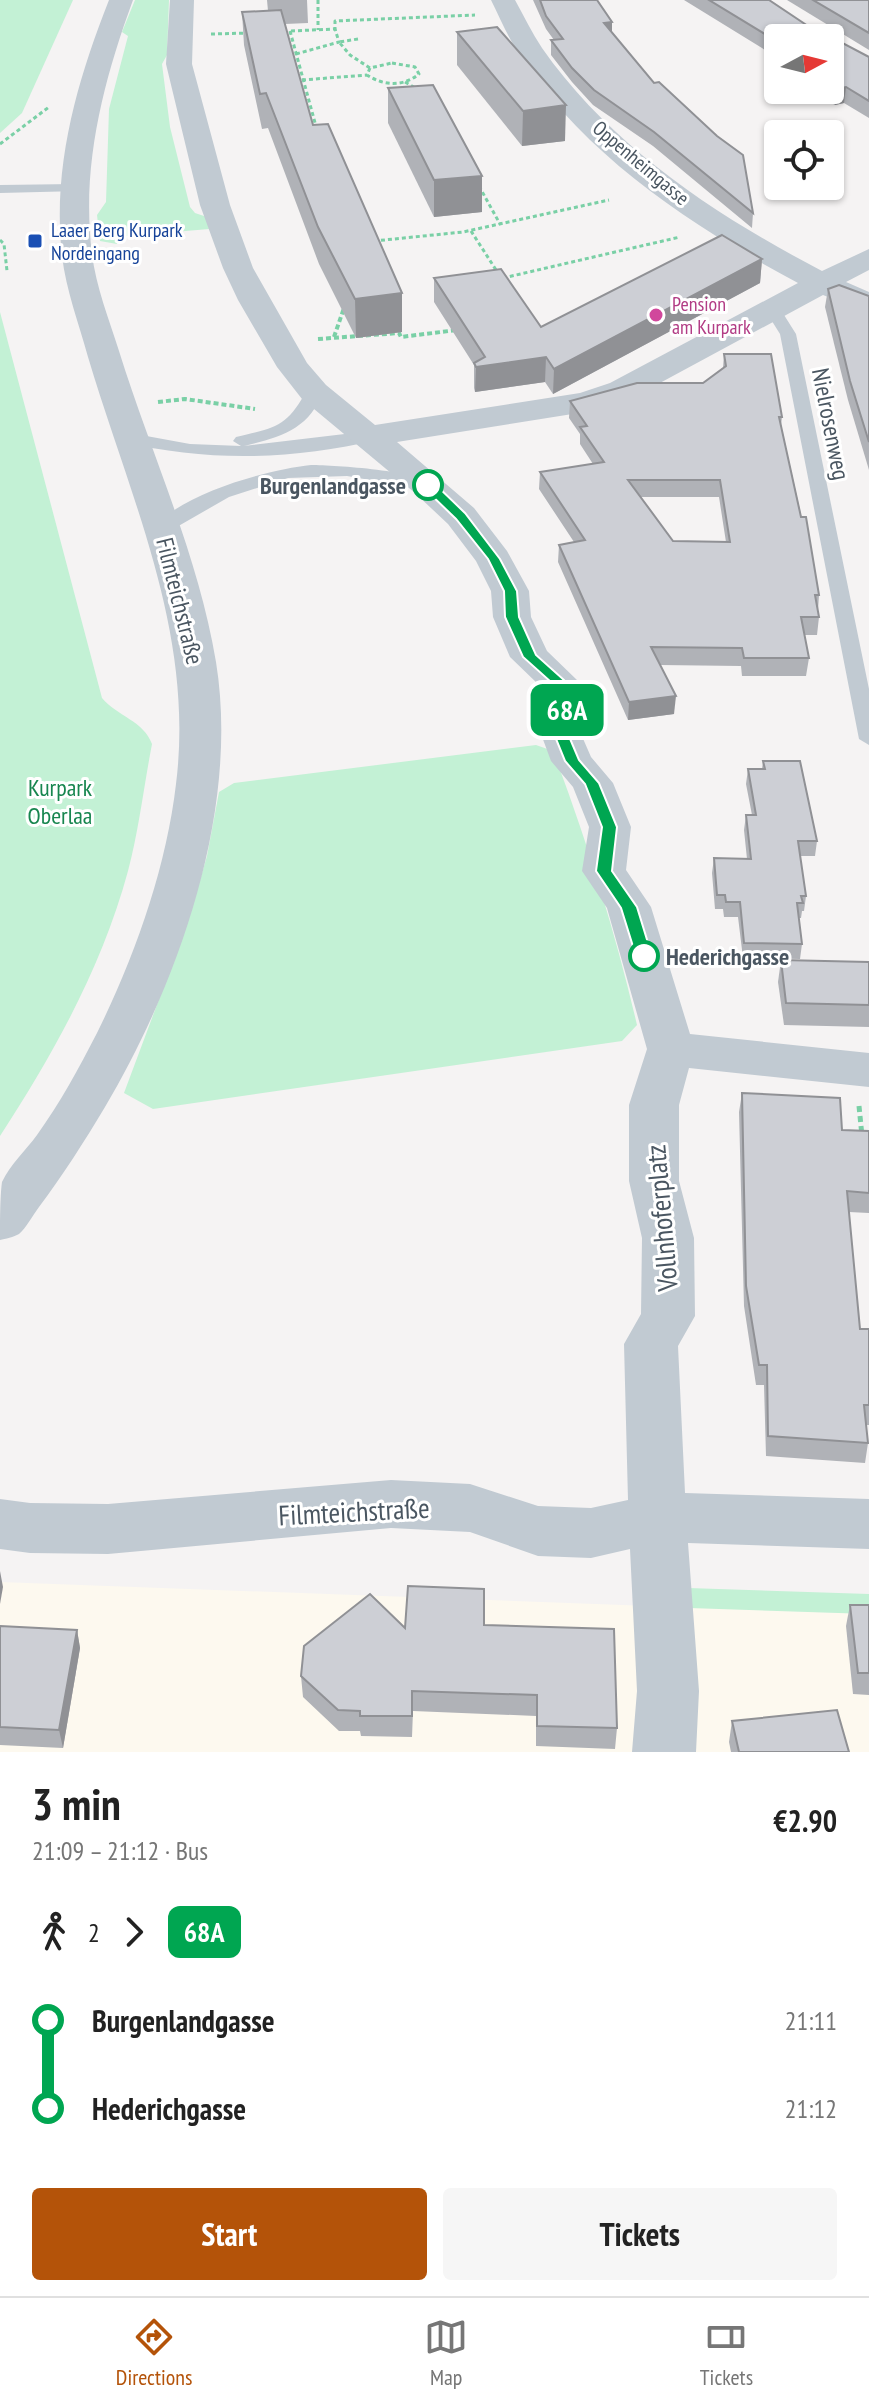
<!DOCTYPE html>
<html lang="en">
<head>
<meta charset="utf-8">
<style>
	:root { --surface:#fff; --page:#f6f6f6; --text:#222; --muted:#767676; --line:#e0e0e0; --accent:#b45309 }
	body { margin:0; font-family:"PT Sans Narrow",sans-serif; background:var(--page); color:var(--text); height:100vh; display:flex; flex-direction:column; font-size:30px; white-space:nowrap }
	* { box-sizing:border-box; margin:0 }
	p { font-size:26px; color:var(--muted) }
	.icon { flex:none; width:44px; height:44px; fill:none; stroke:currentColor; stroke-width:2; stroke-linecap:round; stroke-linejoin:round }
	.map { position:relative; height:1752px; overflow:hidden }
	.drawer { display:flex; flex-direction:column; background:var(--surface); flex:1 }
	.drawer>* { flex:none }
	.badge { padding:0 16px; border-radius:12px; font-size:28px; line-height:52px }
	.needle { width:52px; rotate:83deg }
	.fabs { position:absolute; left:764px; top:24px; display:grid; gap:16px }
	.fabs a { display:grid; place-items:center; width:80px; height:80px; border-radius:8px; background:var(--surface); box-shadow:0 2px 6px #0004; font-size:40px }
	.map>.badge { position:absolute; translate:-50% -50%; box-shadow:0 0 0 4px #fff }
	.legs { display:flex; align-items:center; gap:12px; height:88px; padding:0 32px; font-size:26px }
	.legs p { margin-inline-start:auto }
	.headline { display:flex; align-items:center; justify-content:space-between; height:136px; padding:0 32px }
	h1 { font-size:44px; font-weight:800; line-height:60px }
	.button { display:flex; gap:16px; margin-top:auto; padding:16px 32px }
	.button a { flex:1; height:92px; border-radius:8px; background:var(--accent); color:#fff; font-size:32px; font-weight:800; line-height:92px; text-align:center }
	.button a+a { background:var(--page); color:var(--text) }
	ul { padding:0 32px; list-style:none }
	li { display:flex; align-items:center; gap:28px; height:88px; font-size:30px }
	li i { display:grid; place-items:center; width:12px; height:100%; margin:0 10px; background:currentColor }
	li i::after { content:''; width:20px; height:20px; margin:-10px; border:6px solid; border-radius:50%; background:var(--surface) }
	li p { margin-inline-start:auto }
	li:first-child i { background:linear-gradient(#0000 50%,currentColor 0) }
	li:last-child i { background:linear-gradient(currentColor 50%,#0000 0) }
	.dock { display:flex; justify-content:space-around; align-items:center; height:112px; border-top:2px solid var(--line); background:var(--surface); font-size:22px; color:var(--muted) }
	.dock a { display:grid; justify-items:center; gap:4px }
	.dock .on { color:var(--accent) }
	.map>svg:first-child { display:block }
	.commercial { fill:#fdf9ef }
	.green { fill:#c3f1d5 }
	.lines { fill:none; stroke-linecap:round; stroke-linejoin:round }
	.path-far2 { stroke:#7ad0a6; stroke-width:3; stroke-dasharray:4 3; stroke-linecap:butt }
	.path-far1 { stroke:#7ad0a6; stroke-width:4; stroke-dasharray:5 3; stroke-linecap:butt }
	.path { stroke:#7ad0a6; stroke-width:5; stroke-dasharray:6 4; stroke-linecap:butt }
	.service { fill:#c1cad2; fill-rule:evenodd }
	.minor { fill:#c1cad2; fill-rule:evenodd }
	.wall { fill:#b0b2b7; fill-rule:evenodd }
	.shaded-wall { fill:#909195 }
	.building { fill:#cdcfd5; stroke:#909195; stroke-width:2; fill-rule:evenodd }
	.line-1 { fill:#00a651; stroke:#fff; stroke-width:2 }
	.transit-dot { fill:#1a4fb4; stroke:#fff; stroke-width:3 }
	.hotel-dot { fill:#d1479c; stroke:#fff; stroke-width:3 }
	.stop-1-dot { fill:#fff; stroke:#00a651; stroke-width:4 }
	.labels { text-anchor:middle; dominant-baseline:central; stroke-width:6; stroke-linejoin:round; paint-order:stroke }
	.far-street-label { font-size:20px; fill:#4a5661; stroke:#fff }
	.far-transit-label { font-size:20px; fill:#164399; stroke:#fff; text-anchor:start }
	.far-hotel-label { font-size:20px; fill:#b23c85; stroke:#fff; text-anchor:start }
	.street-label { font-size:24px; fill:#4a5661; stroke:#fff }
	.stop-label { font-size:24px; font-weight:bold; fill:#4a5661; stroke:#fff; text-anchor:end }
	.park-label { font-size:24px; fill:#17864f; stroke:#fff }
	.near-street-label { font-size:28px; fill:#4a5661; stroke:#fff }
</style>
</head>
<body>
<div class="map">
<svg width="869" height="1752" viewBox="0 0 869 1752">
	<rect width="100%" height="100%" fill="#f5f3f3"/>
	<polygon class="commercial" points="0,1582 869,1614 869,1752 0,1752"/>
	<g class="green">
		<polygon points="0,0 73,0 22,113 0,133"/>
		<polygon points="135,0 169,0 167,55 162,64 170,127 190,207 195,213 207,217 209,229 116,237 117,244 100,241 97,215 106,202 109,109 128,36 122,32"/>
		<path d="M0 312 102 698C117 716 144 721 152 744 144 785 139 830 128 871 102 967 54 1053 0 1136Z"/>
		<path d="M536 745 553 751C587 841 615 931 637 1025L622 1041 153 1109 124 1093 186 927 207 856 219 792 234 783Z"/>
		<polygon points="688,1588 869,1594 869,1614 689,1608"/>
	</g>
	<g class="lines">
		<g class="path-far2">
			<polyline points="318,0 318,30"/>
			<polyline points="290,31 317,130"/>
			<polyline points="291,31 335,29 335,21 475,15"/>
			<polyline points="211,34 249,33"/>
			<polyline points="358,39 339,42 350,55 370,68"/>
			<polyline points="296,54 339,42 335,29"/>
			<path d="M392 63 415 67 419 74C403 87 384 86 367 75L370 68Z"/>
			<polyline points="302,80 367,75"/>
			<polyline points="405,82 417,89"/>
			<polyline points="0,144 49,107"/>
			<polyline points="479,186 500,224"/>
			<polyline points="471,231 498,273"/>
			<polyline points="0,240 4,244 7,271"/>
			<polyline points="374,241 463,232 609,200"/>
			<polyline points="503,278 680,237"/>
		</g>
		<g class="path-far1">
			<polyline points="334,337 344,308"/>
			<polyline points="318,339 399,333 401,337 457,330"/>
			<polyline points="158,402 185,399 255,409"/>
		</g>
		<polyline class="path" points="859,1106 862,1136"/>
		<g class="service">
			<polygon points="75,184 82,188 80,191 0,193 0,185"/>
			<polygon points="773,305 779,307 796,334 869,689 869,745 859,739 780,334 765,310"/>
			<path d="M314 387 322 392C311 429 278 438 244 446L370 431 376 432 379 436 376 440C294 460 206 462 124 442L121 438 130 433 190 444 241 446 233 441 236 437C278 427 287 427 308 388Z"/>
			<path d="M311 465C335 465 421 471 436 485L427 490 347 476 288 478 229 497 168 532H156L153 528C183 493 266 470 311 465Z"/>
		</g>
		<g class="minor">
			<path d="M109 0H133C103 82 81 167 92 254 96 287 109 319 119 351 151 454 198 554 216 662 240 809 179 982 105 1107 84 1142 63 1175 39 1207 33 1215 26 1228 19 1234 14 1237 5 1239 0 1240 0 1225 0 1196 2 1182 10 1165 26 1150 37 1135 60 1103 79 1068 97 1033 135 956 166 869 176 784 195 633 130 498 88 357 79 324 66 290 62 256 52 167 77 81 109 0Z"/>
			<path d="M170 0H194L192 64 230 205 253 268 307 363 326 385 375 425 580 393 610 383 798 283C693 227 579 153 516 49 506 33 499 16 491 0H515C524 16 532 33 542 48 611 147 717 216 822 271L869 249V270L846 282 869 292V313L823 295 634 397 585 412 397 442 474 508 507 551 529 591 531 617 547 651 577 680 589 716 581 734 591 757 613 783 631 827 626 870 651 907 690 1034 869 1053V1087L689 1068 679 1105V1181L694 1238 695 1316 678 1346 685 1493 869 1499V1549L688 1543 699 1691 696 1752H632L637 1691 630 1549 591 1558 538 1556 470 1532 391 1528 108 1554 30 1553 0 1549V1499L30 1503 108 1504 391 1480 470 1484 538 1506 591 1508 628 1500 624 1344 641 1314 642 1238 629 1181V1105L647 1049 607 908 582 871 589 827 573 787 551 761 541 734 549 716 539 685 510 657 493 617 491 591 476 561 448 524 415 493 302 399 277 367 238 300 223 268 200 205 166 64Z"/>
		</g>
	</g>
	<g class="wall">
		<polygon points="267,0 307,0 308,23 285,24 313,125 402,332 356,338 319,264 268,128 262,129 244,45 242,12 268,11"/>
		<polygon points="533,0 597,0 612,32 753,213 752,228 653,146 593,105 572,82 551,55 551,40 554,40 546,29"/>
		<polygon points="684,0 769,0 808,26 869,57 869,118 844,103 835,105 821,97 820,90 830,90 830,38 778,38 778,58"/>
		<polygon points="787,0 869,0 869,50"/>
		<polygon points="457,32 565,141 522,146 457,65"/>
		<polygon points="388,88 482,176 482,212 434,217 388,123"/>
		<polygon points="762,259 760,283 553,394 545,382 475,392 474,388 474,365 434,302 434,278 541,327"/>
		<polygon points="828,289 869,296 869,470 848,400 825,307"/>
		<path d="M724 354 782 417 781 425 819 595 818 610 819 617 817 635H804L809 658 806 676H742L741 666 660 665 674 714 628 720 558 562 559 545 574 542 539 489 540 472 593 464 580 444V434L569 418 570 401 703 383 723 368ZM641 497H719L726 542 673 541Z"/>
		<polygon points="763,761 817,841 815,856 800,856 806,896 804,911 802,911 801,918 799,918 802,944 800,959 743,958 738,917 724,917 723,909 715,909 712,873 714,858 747,859 744,830 746,815 752,815 746,784 748,769 762,769"/>
		<polygon points="781,960 869,962 869,1027 784,1025 778,982"/>
		<polygon points="742,1093 842,1130 869,1131 869,1213 849,1212 860,1329 869,1329 869,1425 866,1425 868,1443 865,1463 766,1456 764,1385 756,1385 744,1306 739,1112"/>
		<polygon points="850,1605 869,1605 869,1695 853,1694 846,1626"/>
		<polygon points="484,1625 617,1728 615,1749 536,1746 536,1716 413,1711 412,1737 361,1736 360,1731 339,1731 303,1697 301,1676 405,1628"/>
		<polygon points="0,1626 77,1630 80,1648 63,1748 0,1745"/>
		<polygon points="732,1721 849,1752 731,1752 729,1742"/>
	</g>
	<g class="shaded-wall">
		<polygon points="612,22 612,36 604,23"/>
		<polygon points="846,87 844,103 835,105 837,89"/>
		<polygon points="566,105 565,141 522,146 523,111"/>
		<polygon points="482,176 482,212 434,217 434,180"/>
		<polygon points="762,259 760,283 553,394 554,369"/>
		<polygon points="402,293 402,332 356,338 355,299"/>
		<polygon points="546,357 545,382 475,392 476,367"/>
		<polygon points="676,696 674,714 628,720 629,702"/>
		<polygon points="0,1571 3,1587 0,1604"/>
		<polygon points="77,1630 80,1648 63,1748 59,1730"/>
	</g>
	<g class="building">
		<polygon points="540,0 597,0 612,22 604,23 654,83 659,82 717,136 743,155 753,213 654,132 594,90 572,68 551,40 563,39 546,16"/>
		<polygon points="709,0 769,0 808,26 829,26 829,36 869,57 869,101 846,87 837,89 830,85 830,38 778,38 778,42"/>
		<polygon points="813,0 869,0 869,33"/>
		<polygon points="281,10 313,125 328,124 402,293 355,299 318,227 266,93 260,94 242,12"/>
		<polygon points="497,27 566,105 523,111 457,32"/>
		<polygon points="433,85 482,176 434,180 388,88"/>
		<polygon points="722,235 762,259 554,369 546,357 476,367 474,363 485,357 434,278 501,269 541,327"/>
		<polygon points="839,285 869,296 869,442 850,381 828,289"/>
		<path d="M724 354H771L782 417H779L801 517H806L819 595H815L819 617H801L809 658H744L742 648 651 647 676 696 629 702 559 545 585 540 540 472 604 462 580 427 587 426 570 401 637 383H703L726 366ZM628 480H720L730 542 673 541Z"/>
		<polygon points="763,761 800,761 817,841 798,841 806,896 801,896 803,903 797,903 802,944 744,943 740,902 726,902 725,895 717,895 714,858 751,859 746,815 756,815 748,769 765,769"/>
		<polygon points="781,960 869,962 869,1005 786,1003"/>
		<polygon points="742,1093 840,1098 842,1130 869,1131 869,1193 847,1191 860,1329 869,1329 869,1405 864,1405 868,1443 768,1436 767,1365 759,1365 746,1286"/>
		<polygon points="408,1586 484,1589 484,1625 614,1629 617,1728 537,1726 537,1695 412,1691 412,1716 360,1716 360,1711 338,1710 301,1676 304,1646 370,1594 405,1628"/>
		<polygon points="850,1605 869,1605 869,1673 858,1673"/>
		<polygon points="0,1626 77,1630 59,1730 0,1727"/>
		<polygon points="837,1710 849,1752 739,1752 732,1721"/>
	</g>
	<polygon class="line-1" points="424,482 433,482 465,513 500,559 517,591 519,617 536,655 564,680 577,716 568,734 579,760 599,783 617,827 612,871 637,907 652,956 650,960 638,960 636,956 621,908 596,871 602,827 585,784 565,761 554,734 562,716 551,682 523,657 505,617 504,591 488,559 456,519 424,488"/>
	<rect class="transit-dot" x="27" y="233" width="16" height="16" rx="4"/>
	<circle class="hotel-dot" cx="656" cy="315" r="8"/>
	<g class="stop-1-dot">
		<circle cx="428" cy="485" r="14"/>
		<circle cx="644" cy="956" r="14"/>
	</g>
	<g class="labels">
		<g class="far-street-label">
			<text transform="translate(641 163) rotate(40)">Oppenheimgasse</text>
		</g>
		<g class="far-transit-label">
			<text x="51" y="230">Laaer Berg Kurpark<tspan x="51" dy="23">Nordeingang</tspan></text>
		</g>
		<g class="far-hotel-label">
			<text x="672" y="304">Pension<tspan x="672" dy="23">am Kurpark</tspan></text>
		</g>
		<g class="street-label">
			<text transform="translate(831 424) rotate(79)">Nielrosenweg</text>
			<text transform="translate(180 601) rotate(76)">Filmteichstraße</text>
		</g>
		<g class="stop-label">
			<text x="406" y="485">Burgenlandgasse</text>
			<text x="666" y="956" text-anchor="start">Hederichgasse</text>
		</g>
		<g class="park-label">
			<text x="60" y="787">Kurpark<tspan x="60" dy="28">Oberlaa</tspan></text>
		</g>
		<g class="near-street-label">
			<text transform="translate(661 1218) rotate(-95)">Vollnhoferplatz</text>
			<text transform="translate(354 1511) rotate(-3)">Filmteichstraße</text>
		</g>
	</g>
</svg>
<div class="fabs">
<a><svg class="needle" viewBox="-14 -14 28 28"><path d="M0-13l5 13h-10z" fill="#e53935"/><path d="M0 13l5-13h-10z" fill="#767676"/></svg></a>
<a><svg class="icon" aria-label="locate" viewBox="0 0 24 24"><circle cx="12" cy="12" r="6"/><path d="M12 2v4M12 18v4M2 12h4M18 12h4"/></svg></a>
</div>
<b class="badge" style="left:567px;top:710px;background:#00a651;color:#fff">68A</b>
</div>
<section class="drawer">
<div class="headline"><div><h1>3 min</h1><p>21:09 – 21:12 · Bus</p></div><b>€2.90</b></div>
<div class="legs"><svg class="icon" aria-label="walk" viewBox="0 0 24 24"><circle cx="13" cy="4" r="2"/><path d="M13 8l-2 6 4 7M11 14l-3 7M7 12l3-4h3l4 4"/></svg>2<svg class="icon" aria-label="forward" viewBox="0 0 24 24"><path d="M9 5l7 7-7 7"/></svg><b class="badge" style="background:#00a651;color:#fff">68A</b></div>
<ul>
<li><i style="color:#00a651"></i><b>Burgenlandgasse</b><p>21:11</p></li>
<li><i style="color:#00a651"></i><b>Hederichgasse</b><p>21:12</p></li>
</ul>
<div class="button"><a>Start</a><a>Tickets</a></div>
</section>
<nav class="dock">
<a class="on"><svg class="icon" aria-label="directions" viewBox="0 0 24 24"><path d="M12 3l9 9-9 9-9-9zM9 14v-3h6M13 9l2 2-2 2"/></svg>Directions</a>
<a><svg class="icon" aria-label="map" viewBox="0 0 24 24"><path d="M3 6l6-2 6 2 6-2v14l-6 2-6-2-6 2zM9 4v14M15 6v14"/></svg>Map</a>
<a><svg class="icon" aria-label="tickets" viewBox="0 0 24 24"><path d="M3 7h18v10H3zM15 7v10"/></svg>Tickets</a>
</nav>
</body>
</html>
